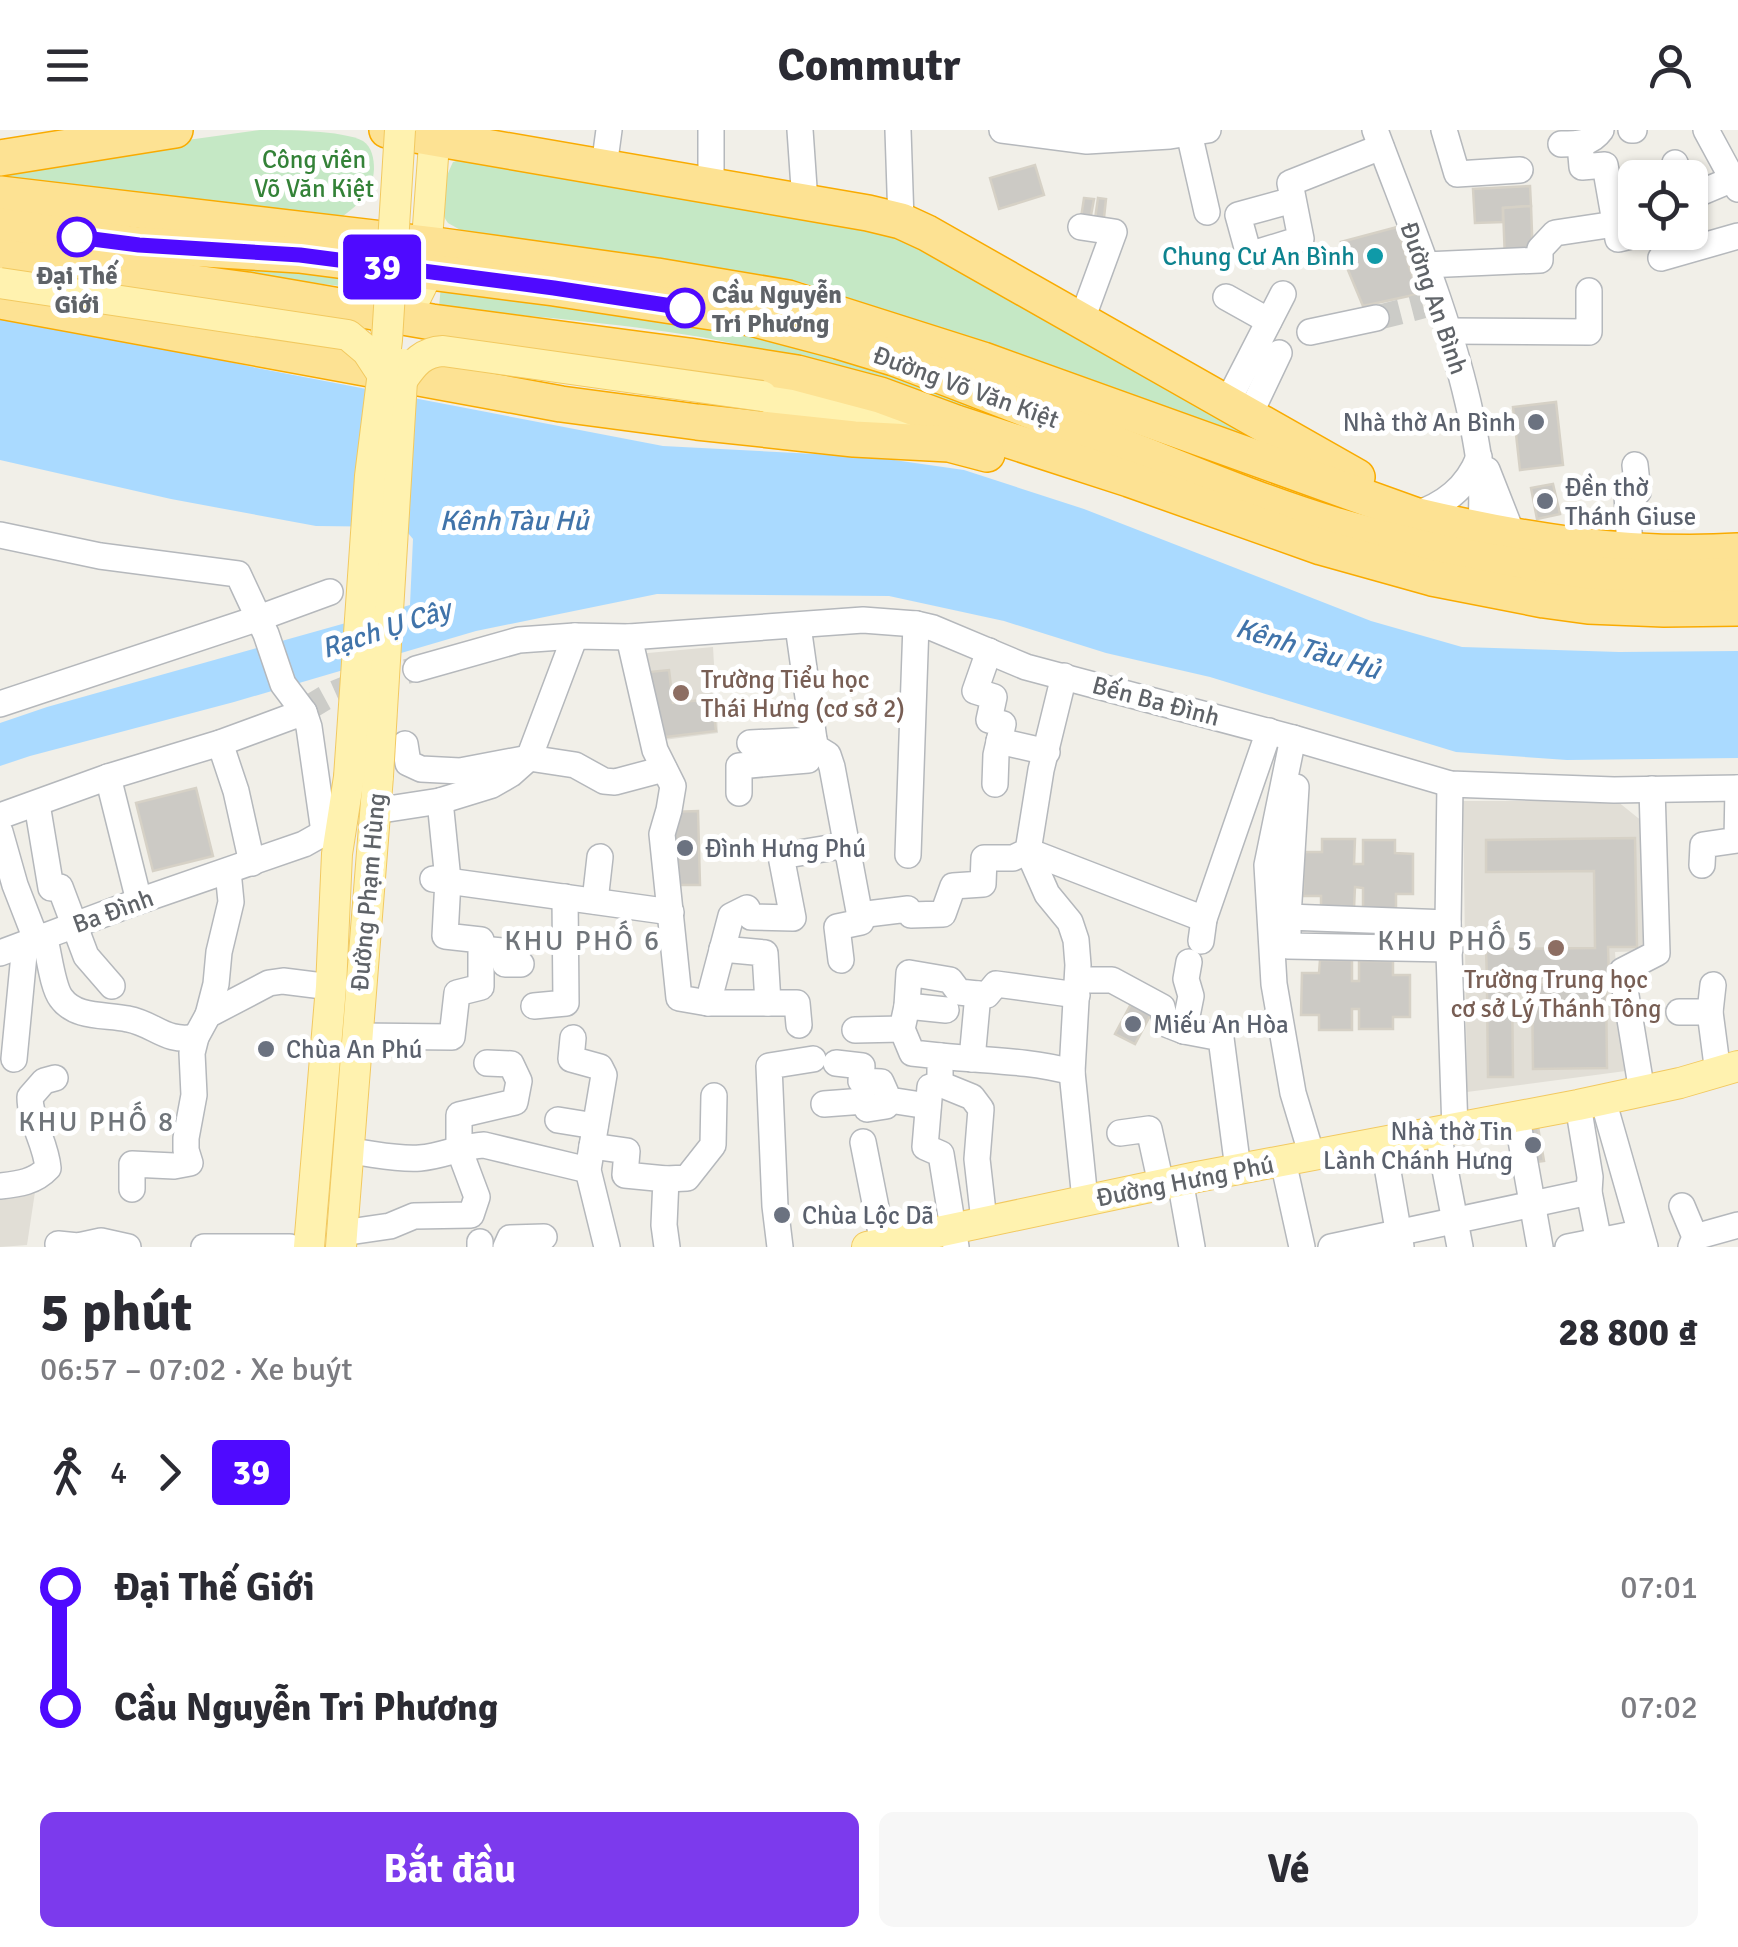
<!DOCTYPE html>
<html lang="vi">
<head>
<meta charset="utf-8">
<style>
	:root { --surface:#fff; --page:#f7f7f7; --text:#2b2b33; --muted:#7c7c81; --accent:#7c3aed }
	body { margin:0; font-family:Signika,sans-serif; background:var(--page); color:var(--text); height:100vh; display:flex; flex-direction:column; font-size:38px; white-space:nowrap }
	* { box-sizing:border-box; margin:0 }
	p { font-size:32px; color:var(--muted) }
	.icon { flex:none; width:55px; height:55px; fill:none; stroke:currentColor; stroke-width:2; stroke-linecap:round; stroke-linejoin:round }
	.map { position:relative; height:1117px; overflow:hidden }
	.sheet { display:flex; flex-direction:column; background:var(--surface); flex:1 }
	.sheet>* { flex:none }
	.badge { padding:0 20px; border-radius:8px; font-size:35px; line-height:65px }
	.controls { position:absolute; left:1618px; top:30px; display:grid; gap:20px }
	.controls a { display:grid; place-items:center; width:90px; height:90px; border-radius:15px; background:var(--surface); box-shadow:0 2px 8px #0004; font-size:50px }
	.map>.badge { position:absolute; translate:-50% -50%; box-shadow:0 0 0 5px #fff }
	.legs { display:flex; align-items:center; gap:15px; height:110px; padding:0 40px; font-size:32px }
	.legs p { margin-inline-start:auto }
	.overview { display:flex; align-items:center; justify-content:space-between; height:170px; padding:0 40px }
	h1 { font-size:55px; font-weight:700; line-height:75px }
	.cta { display:flex; gap:20px; margin-top:auto; padding:20px 40px }
	.cta a { flex:1; height:115px; border-radius:15px; background:var(--accent); color:#fff; font-size:40px; font-weight:700; line-height:115px; text-align:center }
	.cta a+a { background:var(--page); color:var(--text) }
	ul { padding:0 40px; list-style:none }
	li { display:flex; align-items:center; gap:35px; height:120px; font-size:38px }
	li i { display:grid; place-items:center; width:15px; height:100%; margin:0 12px; background:currentColor }
	li i::after { content:''; width:25px; height:25px; margin:-12px; border:8px solid; border-radius:50%; background:var(--surface) }
	li p { margin-inline-start:auto }
	li:first-child i { background:linear-gradient(#0000 50%,currentColor 0) }
	li:last-child i { background:linear-gradient(currentColor 50%,#0000 0) }
	header { display:flex; justify-content:space-between; align-items:center; height:130px; padding:0 40px; background:var(--surface); font-size:45px; font-weight:700 }
	.map>svg:first-child { display:block }
	.education { fill:#e1ded6 }
	.green { fill:#c5e8c5 }
	.water { fill:#aadaff }
	.building { fill:#cccac5; stroke:#d6d1c6; stroke-width:2.5 }
	.lines { fill:none; stroke-linecap:round; stroke-linejoin:round }
	.minor-tunnel { stroke:#ccccc8; stroke-width:25; stroke-dasharray:25 12; stroke-linecap:butt }
	.minor-casing { stroke:#b5b8bc; stroke-width:28 }
	.major-casing { stroke:#f2c960; stroke-width:32 }
	.highway-casing { stroke:#f9ab00; stroke-width:38 }
	.minor { stroke:#fff; stroke-width:25 }
	.major { stroke:#fff2af; stroke-width:30 }
	.highway { stroke:#fde293; stroke-width:35 }
	.major-bridge-casing { stroke:#f2c960; stroke-width:32; stroke-linecap:butt }
	.major-bridge { stroke:#fff2af; stroke-width:30 }
	.line-1-casing { stroke:#fff; stroke-width:22 }
	.line-1 { stroke:#4f0aff; stroke-width:15 }
	.stop-1-dot { fill:#fff; stroke:#4f0aff; stroke-width:5 }
	.culture-dot { fill:#0f9aa8; stroke:#fff; stroke-width:4 }
	.worship-dot { fill:#6b7280; stroke:#fff; stroke-width:4 }
	.education-dot { fill:#8d6e63; stroke:#fff; stroke-width:4 }
	.labels { text-anchor:middle; dominant-baseline:central; stroke-width:10; stroke-linejoin:round; paint-order:stroke }
	.park-label { font-size:25px; fill:#348238; stroke:#fff }
	.culture-label { font-size:25px; fill:#0d838f; stroke:#fff; text-anchor:end }
	.stop-label { font-size:25px; font-weight:bold; fill:#5f6368; stroke:#fff }
	.street-label { font-size:25px; fill:#5f6368; stroke:#fff }
	.worship-label { font-size:25px; fill:#5b616d; stroke:#fff; text-anchor:start }
	.education-label { font-size:25px; fill:#785e54; stroke:#fff; text-anchor:start }
	.water-label { font-size:28px; font-style:italic; fill:#4174aa; stroke:#fff }
	.neighbourhood-label { font-size:28px; letter-spacing:2.5px; fill:#70757a; stroke:#fff }
</style>
</head>
<body>
<header><svg class="icon" aria-label="menu" viewBox="0 0 24 24"><path d="M4 6h16M4 12h16M4 18h16"/></svg>Commutr<svg class="icon" aria-label="person" viewBox="0 0 24 24"><circle cx="12" cy="8" r="4"/><path d="M4 21q1-7 8-7t8 7"/></svg></header>
<div class="map">
<svg width="1738" height="1117" viewBox="0 0 1738 1117">
	<rect width="100%" height="100%" fill="#f1efe8"/>
	<g class="education">
		<polygon points="713,517 718,603 656,611 637,524"/>
		<polygon points="1463,671 1617,671 1648,696 1645,821 1615,822 1616,836 1633,940 1467,962"/>
		<polygon points="35,1062 27,1115 0,1117 0,1070"/>
	</g>
	<g class="green">
		<path d="M260 0C285 0 342 0 363 11 372 17 374 29 374 39 373 63 357 76 339 89L0 48V36Z"/>
		<path d="M468 27 893 100 1338 350 1002 221 801 152 464 102C462 101 450 94 448 93 435 76 445 48 453 32Z"/>
		<polygon points="172,126 342,143 340,156 171,136"/>
		<path d="M441 156 701 194 837 222 1020 286 1017 295C933 270 850 242 766 221 659 194 548 190 439 176Z"/>
	</g>
	<polygon class="water" points="0,189 149,214 257,238 663,316 873,327 964,340 1084,379 1371,491 1462,517 1619,522 1738,521 1738,628 1567,630 1456,622 1210,547 1106,523 1004,491 889,466 657,464 476,501 234,572 30,626 0,636 0,593 47,577 410,475 413,409 403,397 316,396 171,369 0,330"/>
	<g class="building">
		<polygon points="1035,35 1044,65 999,79 990,48"/>
		<polygon points="1530,56 1531,76 1503,78 1503,92 1475,93 1473,59"/>
		<polygon points="1084,68 1094,69 1089,96 1080,94"/>
		<polygon points="1098,68 1106,69 1103,97 1094,96"/>
		<polygon points="1531,76 1533,129 1505,130 1503,78"/>
		<polygon points="1397,97 1418,164 1363,176 1348,140 1341,112"/>
		<polygon points="1556,272 1563,335 1520,340 1513,277"/>
		<polygon points="1553,354 1560,384 1537,389 1531,358"/>
		<polygon points="669,540 673,573 712,569 716,601 657,608 649,542"/>
		<polygon points="196,658 213,726 153,741 136,673"/>
		<polygon points="698,681 700,755 671,755 670,682"/>
		<polygon points="1635,708 1637,817 1608,817 1609,847 1512,848 1513,947 1488,947 1487,861 1500,861 1500,849 1487,849 1486,819 1595,818 1594,741 1486,742 1486,710"/>
		<polygon points="1322,709 1355,709 1354,734 1363,734 1363,710 1395,710 1395,723 1413,724 1413,764 1396,764 1396,779 1363,778 1363,758 1355,757 1354,778 1321,778 1321,766 1303,766 1304,722 1322,722"/>
		<polygon points="1320,830 1352,830 1352,851 1359,851 1359,831 1393,831 1393,845 1410,845 1410,887 1393,887 1393,899 1359,899 1359,879 1352,879 1352,900 1319,900 1319,885 1301,885 1302,843 1319,843"/>
		<polygon points="1606,853 1607,938 1533,939 1532,855"/>
		<polygon points="1131,874 1151,884 1135,914 1115,904"/>
		<polygon points="1538,997 1544,1031 1528,1033 1522,1000"/>
	</g>
	<g class="lines">
		<g class="minor-tunnel">
			<polyline points="1376,188 1423,176"/>
			<path d="M304 582C336 555 377 550 416 539"/>
		</g>
		<defs>
			<g id="minor">
				<polyline points="800,0 805,72"/>
				<polyline points="898,0 901,91"/>
				<polyline points="1002,0 1087,11 1170,6 1208,0"/>
				<path d="M1375 0C1410 94 1450 187 1471 286 1479 325 1485 360 1480 400"/>
				<polyline points="1444,0 1457,44 1520,40"/>
				<polyline points="1631,0 1634,0"/>
				<polyline points="1706,0 1738,59"/>
				<polyline points="1189,3 1207,82"/>
				<path d="M1561 14C1578 14 1591 14 1601 0"/>
				<polyline points="1580,14 1582,37 1605,35 1618,109 1648,102"/>
				<polyline points="1675,33 1681,48"/>
				<polyline points="604,37 609,0"/>
				<polyline points="711,56 711,0"/>
				<polyline points="1690,67 1733,49"/>
				<polyline points="1293,70 1238,85 1249,125 1301,109 1290,53 1381,17"/>
				<polyline points="1661,128 1738,106"/>
				<polyline points="1425,135 1540,130 1540,119 1555,103 1615,94"/>
				<polyline points="1226,167 1269,191"/>
				<polyline points="1081,192 1114,102 1081,97"/>
				<polyline points="1449,201 1589,202 1589,161"/>
				<polyline points="1310,202 1376,188"/>
				<polyline points="1227,273 1283,164"/>
				<polyline points="1249,286 1279,223"/>
				<polyline points="1487,340 1513,406"/>
				<path d="M1414 385C1444 375 1467 358 1479 327"/>
				<polyline points="0,405 100,426 238,444 266,504 283,554 304,582 309,597 324,702"/>
				<polyline points="1630,420 1627,364 1638,362 1635,335"/>
				<polyline points="798,496 815,617 828,625 832,637 861,792 837,797 841,830"/>
				<polyline points="629,507 655,620 673,656 669,680 662,704 679,868 708,873 797,873 799,895"/>
				<polyline points="989,521 975,561 994,567 989,590 1003,594 996,625 995,654"/>
				<polyline points="416,539 519,510 575,506 629,507 863,490 916,494 933,498 1026,537 1293,608 1450,654 1614,660 1738,658"/>
				<polyline points="0,574 259,488 330,462"/>
				<polyline points="1293,608 1267,735 1274,854 1293,963 1312,1026"/>
				<polyline points="999,611 1047,622"/>
				<polyline points="220,613 236,661 252,733"/>
				<polyline points="750,613 814,610"/>
				<polyline points="405,614 408,633 421,639 460,641 529,628 575,635 604,651 615,652 664,639"/>
				<polyline points="108,647 139,771"/>
				<polyline points="1450,654 1448,793 1455,1000"/>
				<polyline points="739,663 739,636 808,630 815,617"/>
				<polyline points="37,674 51,758 60,757 86,826 112,856"/>
				<polyline points="375,681 440,671 492,655 511,644 529,628 575,506"/>
				<polyline points="0,686 108,647 220,613 304,582"/>
				<polyline points="0,702 15,755 36,809"/>
				<polyline points="1028,721 1047,764 1070,792 1076,810 1078,835 1072,942 1085,1070"/>
				<polyline points="1028,721 1204,789"/>
				<polyline points="908,725 916,494"/>
				<polyline points="1702,735 1703,715 1737,710 1738,658"/>
				<polyline points="433,749 671,782"/>
				<polyline points="595,771 600,727"/>
				<polyline points="859,785 908,779 911,785 943,784 953,756 983,754 984,728 1013,728 1028,721 1041,640 1064,546"/>
				<polyline points="1288,787 1296,657"/>
				<polyline points="1448,793 1288,787 1288,816 1450,819"/>
				<path d="M44 806C49 822 52 856 61 868 76 889 106 884 128 889 155 894 165 913 196 907"/>
				<polyline points="1201,811 1204,789 1269,601"/>
				<polyline points="481,819 502,821 505,834 521,834"/>
				<polyline points="722,819 765,823 768,873"/>
				<polyline points="0,823 139,771 304,714 336,696"/>
				<polyline points="1078,850 1112,850 1162,877 1166,894 1184,901 1221,908 1238,1039"/>
				<polyline points="1713,855 1710,882 1718,943"/>
				<polyline points="708,873 731,786 747,778 751,787 793,788 781,726 847,715"/>
				<polyline points="534,876 566,873 565,767"/>
				<polyline points="907,876 946,880"/>
				<polyline points="1679,882 1710,882"/>
				<polyline points="208,885 216,854 219,822 231,772 228,741"/>
				<polyline points="855,900 902,899"/>
				<polyline points="1184,901 1191,866 1186,849 1189,832"/>
				<polyline points="357,906 452,907 457,863 481,857 481,810 445,806 448,750 440,671"/>
				<polyline points="573,908 571,929 600,937 604,945 588,1040 607,1117"/>
				<path d="M940 926C986 931 1026 930 1072 942"/>
				<polyline points="14,929 25,814"/>
				<polyline points="972,929 978,864"/>
				<polyline points="836,933 862,936 861,951 881,952 889,970 928,976"/>
				<polyline points="940,954 972,967 981,979 977,1029 984,1091"/>
				<polyline points="1642,962 1622,841 1657,823 1652,659"/>
				<polyline points="1603,970 1645,1117"/>
				<polyline points="824,974 864,971 867,979 886,976 889,970"/>
				<polyline points="1578,975 1590,1047 1589,1062 1600,1117"/>
				<polyline points="1517,988 1540,1117"/>
				<polyline points="558,990 595,996"/>
				<polyline points="1120,1003 1149,999 1161,1054"/>
				<polyline points="1438,1003 1460,1117"/>
				<polyline points="863,1012 883,1113"/>
				<polyline points="1383,1013 1401,1117"/>
				<polyline points="592,1016 627,1021 625,1045 666,1049 664,1095 667,1117"/>
				<path d="M348 1021C371 1023 397 1030 420 1028 443 1026 462 1016 484 1015L588 1040"/>
				<polyline points="1283,1031 1302,1117"/>
				<polyline points="666,1049 687,1048 713,1015 714,966"/>
				<polyline points="1180,1050 1192,1117"/>
				<path d="M0 1056C19 1054 35 1052 48 1038 46 1013 30 992 30 967L44 951 55 948"/>
				<polyline points="132,1059 132,1034 174,1036 190,1033 186,1020 186,1008 194,965 192,923 196,907 208,885 269,853 283,851 331,857"/>
				<polyline points="1682,1076 1695,1107 1691,1117"/>
				<polyline points="342,1103 390,1096 414,1086 471,1085 477,1067 459,1019 459,985 515,972 519,951 511,934 487,933"/>
				<polyline points="1695,1107 1738,1095"/>
				<polyline points="480,1112 480,1117"/>
				<polyline points="58,1114 78,1116 101,1111 128,1117"/>
				<polyline points="204,1117 290,1117"/>
				<polyline points="506,1117 510,1108 544,1107"/>
				<polyline points="780,1117 775,1076 769,936 813,929"/>
				<polyline points="956,1117 941,1024 925,1017 930,957 940,954 940,926 912,923 902,899 907,876 909,843 950,850 959,862 987,865 996,854 1077,865"/>
				<polyline points="1331,1117 1589,1062"/>
				<polyline points="1568,1117 1639,1103"/>
			</g>
			<g id="major">
				<polyline points="386,198 415,169 424,151 435,0"/>
				<polyline points="762,266 920,303"/>
				<polyline points="309,1117 331,857 337,724 349,647"/>
				<polyline points="341,1117 378,646"/>
				<polyline points="867,1117 1197,1047 1578,975 1680,953 1738,936"/>
			</g>
			<g id="highway">
				<polyline points="387,0 868,83 901,91 927,103 1357,347"/>
				<polyline points="0,28 175,0"/>
				<path d="M0 64 442 116 657 146 788 168 983 230 1414 385C1519 410 1629 428 1738 421"/>
				<path d="M0 96 139 115 299 125 554 158 751 188 838 211 894 228C977 259 1059 292 1142 324 1205 349 1268 375 1334 395 1463 434 1603 454 1738 445"/>
				<polyline points="0,127 247,160 432,192 689,226 797,243 880,265 956,293 1129,349 1321,417 1432,448 1544,470 1588,476 1664,479 1738,478"/>
				<polyline points="0,171 561,274 697,292 854,309 949,314 987,324"/>
			</g>
		</defs>
		<use href="#minor" class="minor-casing"/>
		<use href="#major" class="major-casing"/>
		<use href="#highway" class="highway-casing"/>
		<use href="#minor" class="minor"/>
		<use href="#major" class="major"/>
		<use href="#highway" class="highway"/>
		<defs>
			<g id="major-bridge">
				<polyline points="0,153 348,205 367,221 384,247"/>
				<path d="M403 249C414 233 423 222 443 221L762 266"/>
				<polyline points="378,646 403,234"/>
				<polyline points="349,647 370,346 387,210 400,0"/>
			</g>
		</defs>
		<use href="#major-bridge" class="major-bridge-casing"/>
		<use href="#major-bridge" class="major-bridge"/>
	</g>
	<g class="lines">
		<defs>
			<polyline id="line-1" points="77,107 139,115 300,125 554,158 685,178"/>
		</defs>
		<use href="#line-1" class="line-1-casing"/>
		<use href="#line-1" class="line-1"/>
	</g>
	<g class="stop-1-dot">
		<circle cx="77" cy="107" r="18"/>
		<circle cx="685" cy="178" r="18"/>
	</g>
	<circle class="culture-dot" cx="1375" cy="126" r="10"/>
	<g class="worship-dot">
		<circle cx="1536" cy="292" r="10"/>
		<circle cx="1545" cy="371" r="10"/>
		<circle cx="685" cy="718" r="10"/>
		<circle cx="1133" cy="894" r="10"/>
		<circle cx="266" cy="919" r="10"/>
		<circle cx="1533" cy="1015" r="10"/>
		<circle cx="782" cy="1085" r="10"/>
	</g>
	<g class="education-dot">
		<circle cx="681" cy="563" r="10"/>
		<circle cx="1556" cy="818" r="10"/>
	</g>
	<g class="labels">
		<g class="park-label">
			<text x="314" y="29">Công viên<tspan x="314" dy="29">Võ Văn Kiệt</tspan></text>
		</g>
		<g class="culture-label">
			<text x="1355" y="126">Chung Cư An Bình</text>
		</g>
		<g class="stop-label">
			<text x="77" y="145">Đại Thế<tspan x="77" dy="29">Giới</tspan></text>
			<text x="712" y="164" text-anchor="start">Cầu Nguyễn<tspan x="712" dy="29">Tri Phương</tspan></text>
		</g>
		<g class="street-label">
			<text transform="translate(1434 168) rotate(71)">Đường An Bình</text>
			<text transform="translate(966 257) rotate(20)">Đường Võ Văn Kiệt</text>
			<text transform="translate(1156 571) rotate(15)">Bến Ba Đình</text>
			<text transform="translate(368 762) rotate(-85)">Đường Phạm Hùng</text>
			<text transform="translate(113 781) rotate(-20)">Ba Đình</text>
			<text transform="translate(1185 1051) rotate(-11)">Đường Hưng Phú</text>
		</g>
		<g class="worship-label">
			<text x="1516" y="292" text-anchor="end">Nhà thờ An Bình</text>
			<text x="1565" y="357">Đền thờ<tspan x="1565" dy="29">Thánh Giuse</tspan></text>
			<text x="705" y="718">Đình Hưng Phú</text>
			<text x="1153" y="894">Miếu An Hòa</text>
			<text x="286" y="919">Chùa An Phú</text>
			<text x="1513" y="1001" text-anchor="end">Nhà thờ Tin<tspan x="1513" dy="29">Lành Chánh Hưng</tspan></text>
			<text x="802" y="1085">Chùa Lộc Dã</text>
		</g>
		<g class="education-label">
			<text x="701" y="549">Trường Tiểu học<tspan x="701" dy="29">Thái Hưng (cơ sở 2)</tspan></text>
			<text x="1556" y="849" text-anchor="middle">Trường Trung học<tspan x="1556" dy="29">cơ sở Lý Thánh Tông</tspan></text>
		</g>
		<g class="water-label">
			<text x="514" y="391">Kênh Tàu Hủ</text>
			<text transform="translate(386 499) rotate(-18)">Rạch Ụ Cây</text>
			<text transform="translate(1308 519) rotate(17)">Kênh Tàu Hủ</text>
		</g>
		<g class="neighbourhood-label">
			<text x="583" y="811">KHU PHỐ 6</text>
			<text x="1456" y="811">KHU PHỐ 5</text>
			<text x="97" y="992">KHU PHỐ 8</text>
		</g>
	</g>
</svg>
<div class="controls">
<a><svg class="icon" aria-label="locate" viewBox="0 0 24 24"><circle cx="12" cy="12" r="6"/><path d="M12 2v4M12 18v4M2 12h4M18 12h4"/></svg></a>
</div>
<b class="badge" style="left:382px;top:137px;background:#4f0aff;color:#fff">39</b>
</div>
<section class="sheet">
<div class="overview"><div><h1>5 phút</h1><p>06:57 – 07:02 · Xe buýt</p></div><b>28 800 ₫</b></div>
<div class="legs"><svg class="icon" aria-label="walk" viewBox="0 0 24 24"><circle cx="13" cy="4" r="2"/><path d="M13 8l-2 6 4 7M11 14l-3 7M7 12l3-4h3l4 4"/></svg>4<svg class="icon" aria-label="forward" viewBox="0 0 24 24"><path d="M9 5l7 7-7 7"/></svg><b class="badge" style="background:#4f0aff;color:#fff">39</b></div>
<ul>
<li><i style="color:#4f0aff"></i><b>Đại Thế Giới</b><p>07:01</p></li>
<li><i style="color:#4f0aff"></i><b>Cầu Nguyễn Tri Phương</b><p>07:02</p></li>
</ul>
<div class="cta"><a>Bắt đầu</a><a>Vé</a></div>
</section>
</body>
</html>
